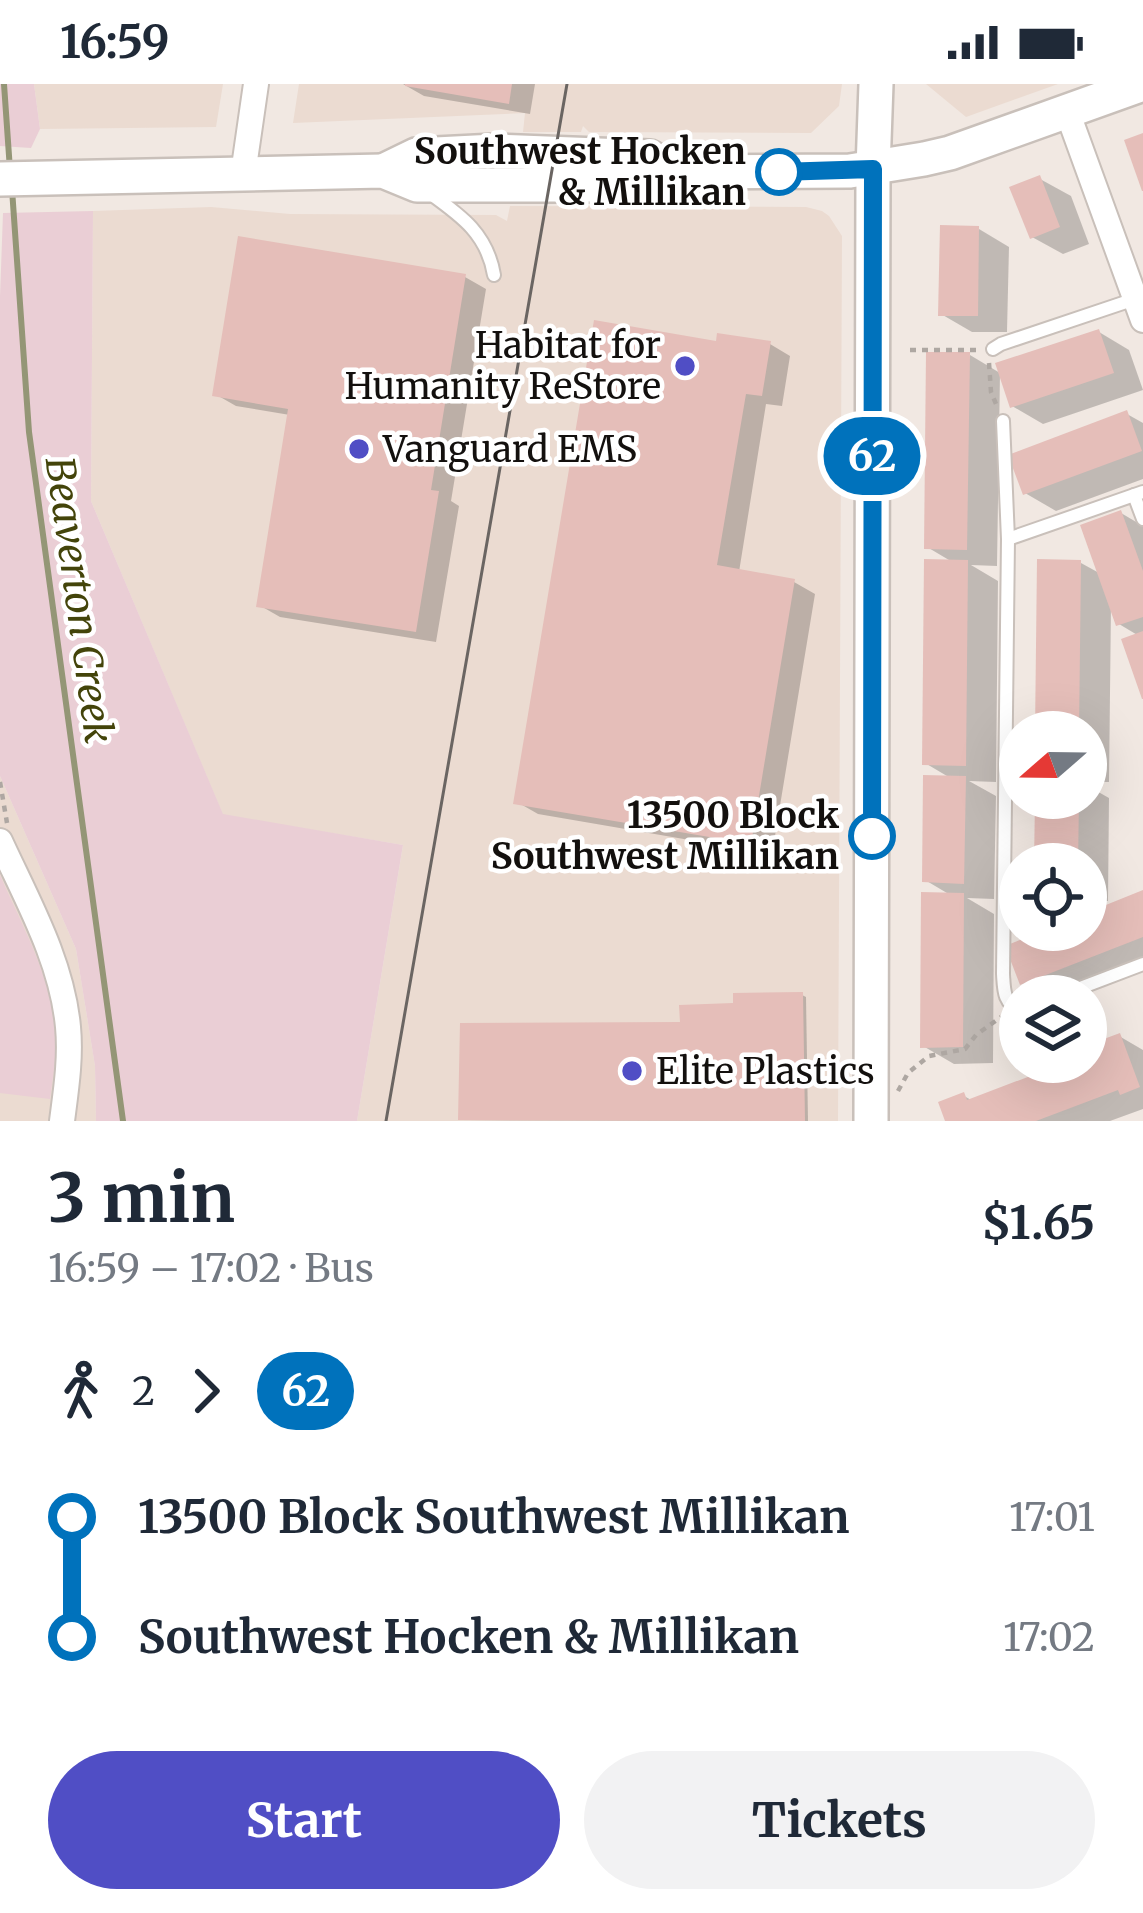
<!DOCTYPE html>
<html lang="en">
<head>
<meta charset="utf-8">
<style>
	:root { --surface:#fff; --page:#f2f2f3; --text:#1f2937; --muted:#747a83; --accent:#504ec5 }
	body { margin:0; font-family:Merriweather,serif; background:var(--page); color:var(--text); height:100vh; display:flex; flex-direction:column; font-size:45px; white-space:nowrap }
	* { box-sizing:border-box; margin:0 }
	p { font-size:39px; color:var(--muted) }
	.icon { flex:none; width:66px; height:66px; fill:none; stroke:currentColor; stroke-width:2; stroke-linecap:round; stroke-linejoin:round }
	.map { position:relative; height:1037px; overflow:hidden }
	.panel { display:flex; flex-direction:column; background:var(--surface); flex:1 }
	.panel>* { flex:none }
	.badge { padding:0 24px; border-radius:39px; font-size:42px; line-height:78px }
	.needle { width:78px; rotate:250deg }
	.buttons { position:absolute; left:999px; top:627px; display:grid; gap:24px }
	.buttons a { display:grid; place-items:center; width:108px; height:108px; border-radius:50%; background:var(--surface); box-shadow:0 12px 48px #0002; font-size:60px }
	.map>.badge { position:absolute; translate:-50% -50%; box-shadow:0 0 0 6px #fff }
	.legs { display:flex; align-items:center; gap:18px; height:132px; padding:0 48px; font-size:39px }
	.legs p { margin-inline-start:auto }
	.headline { display:flex; align-items:center; justify-content:space-between; height:204px; padding:0 48px }
	h1 { font-size:66px; font-weight:700; line-height:90px }
	.cta { display:flex; gap:24px; margin-top:auto; padding:24px 48px }
	.cta a { flex:1; height:138px; border-radius:72px; background:var(--accent); color:#fff; font-size:48px; font-weight:700; line-height:138px; text-align:center }
	.cta a+a { background:var(--page); color:var(--text) }
	ul { padding:0 48px; list-style:none }
	li { display:flex; align-items:center; gap:42px; height:120px; font-size:45px }
	li i { display:grid; place-items:center; width:18px; height:100%; margin:0 15px; background:currentColor }
	li i::after { content:''; width:30px; height:30px; margin:-15px; border:9px solid; border-radius:50%; background:var(--surface) }
	li p { margin-inline-start:auto }
	li:first-child i { background:linear-gradient(#0000 50%,currentColor 0) }
	li:last-child i { background:linear-gradient(currentColor 50%,#0000 0) }
	.status { display:flex; justify-content:space-between; align-items:center; height:84px; padding:0 60px; background:var(--surface); direction:ltr }
	.status svg { height:33px; fill:currentColor }
	.map>svg:first-child { display:block }
	.built { fill:#ebdbd1 }
	.green { fill:#eaced5 }
	.shadow { fill:#0003 }
	.lines { fill:none; stroke-linecap:round; stroke-linejoin:round }
	.stream { stroke:#949676; stroke-width:6 }
	.building { fill:#e5beb9 }
	.lane-casing { stroke:#c9c0ba; stroke-width:16 }
	.street-casing { stroke:#c9c0ba; stroke-width:28 }
	.secondary-casing { stroke:#c9c0ba; stroke-width:38 }
	.path { stroke:#aea7a2; stroke-width:4.5; stroke-dasharray:6 6; stroke-linecap:butt }
	.lane { stroke:#fff; stroke-width:12 }
	.street { stroke:#fff; stroke-width:24 }
	.secondary { stroke:#fff; stroke-width:33 }
	.tram { stroke:#6a6562; stroke-width:3 }
	.line-1-casing { stroke:#fff; stroke-width:27 }
	.line-1 { stroke:#0072bc; stroke-width:18 }
	.stop-1-dot { fill:#fff; stroke:#0072bc; stroke-width:6 }
	.poi-dot { fill:#504ec5; stroke:#fff; stroke-width:4.5 }
	.labels { text-anchor:middle; dominant-baseline:central; stroke-width:9; stroke-linejoin:round; paint-order:stroke }
	.stop-label { font-size:36px; font-weight:bold; fill:#13100e; stroke:#fff; text-anchor:end }
	.poi-label { font-size:36px; fill:#13100e; stroke:#fff; text-anchor:start }
	.water-label { font-size:39px; font-style:italic; fill:#43440a; stroke:#fff }
</style>
</head>
<body>
<div class="status"><b>16:59</b><svg viewBox="0 0 49 12"><path d="M0 12V9h3v3zM5 12V6h3v6zM10 12V3h3v9zM15 12V0h3v12zM26 1h20v11H26zM47 4h2v5h-2z"/></svg></div>
<div class="map">
<svg width="1143" height="1037" viewBox="0 0 1143 1037">
	<rect width="100%" height="100%" fill="#f1e8e2"/>
	<g class="built">
		<polygon points="34,0 223,0 216,43 40,45"/>
		<polygon points="299,0 842,0 839,22 811,49 589,48 583,42 581,48 523,48 525,29 293,39"/>
		<polygon points="926,0 1058,0 966,33"/>
		<polygon points="510,122 806,123 822,127 829,132 842,152 838,1037 357,1037 403,761 223,731 91,417 93,127 211,123 290,130 496,131 507,137"/>
		<polygon points="0,692 76,865 95,982 96,1037 0,1037"/>
	</g>
	<g class="green">
		<polygon points="0,0 34,0 40,45 31,64 0,62"/>
		<polygon points="93,127 91,417 223,730 403,761 357,1037 96,1037 95,982 76,865 0,692 0,213 3,129"/>
		<path d="M0 791C22 842 52 893 55 949 57 971 53 993 50 1015L0 1009Z"/>
	</g>
	<g class="shadow">
		<polygon points="403,0 535,0 530,30 424,12"/>
		<polygon points="1040,95 1071,112 1089,160 1063,170 1032,153"/>
		<polygon points="979,145 1009,163 1007,248 972,248 941,230"/>
		<polygon points="465,193 486,205 451,417 459,422 436,558 280,533 259,521 290,331 236,322 215,310"/>
		<polygon points="1099,248 1129,266 1143,306 1043,340 1012,322"/>
		<polygon points="719,260 770,260 790,272 782,322 766,320 739,488 794,498 815,510 772,770 538,730 517,718"/>
		<polygon points="970,271 1000,289 997,482 971,481 998,497 996,698 969,697 996,712 994,815 967,814 994,830 993,979 954,980 923,962 952,812 925,796 952,695 925,679 954,479 927,463"/>
		<polygon points="1127,330 1143,339 1143,395 1056,427 1025,409"/>
		<polygon points="1121,429 1143,442 1143,607 1139,552 1119,540 1111,521 1109,698 1086,698 1086,648 1038,648 1081,479 1101,490"/>
		<polygon points="1086,701 1109,714 1108,817 1086,817 1086,780 1037,780 1038,714 1086,714"/>
		<polygon points="1143,810 1143,881 1066,912 1044,912 1022,899 1053,846 1086,846 1086,833"/>
		<polygon points="802,911 806,913 808,1037 465,1036 461,1034 683,941 736,922"/>
		<polygon points="1119,952 1143,966 1143,1025 1110,1037 948,1037 964,1012 973,1017 1075,978 1086,978 1086,974"/>
	</g>
	<g class="lines">
		<g class="stream">
			<polyline points="4,0 10,86"/>
			<polyline points="12,105 29,348 123,1037"/>
		</g>
	</g>
	<g class="building">
		<polygon points="405,0 512,0 509,20 405,2"/>
		<polygon points="1143,49 1143,107 1142,107 1124,56"/>
		<polygon points="1040,91 1060,143 1030,155 1009,103"/>
		<polygon points="940,141 979,142 978,232 938,232"/>
		<polygon points="238,152 466,190 431,406 439,407 416,548 256,523 288,325 212,312"/>
		<polygon points="594,236 716,257 717,249 771,257 762,312 746,310 717,481 795,495 751,760 513,720"/>
		<polygon points="1099,245 1114,289 1010,324 995,279"/>
		<polygon points="926,268 970,268 967,466 924,465"/>
		<polygon points="1127,326 1142,367 1023,411 1008,371"/>
		<polygon points="1121,426 1143,487 1143,533 1116,542 1080,441"/>
		<polygon points="924,475 968,476 966,682 922,681"/>
		<polygon points="1037,475 1081,476 1079,648 1035,648"/>
		<polygon points="1143,547 1143,615 1142,615 1121,555"/>
		<polygon points="923,691 966,692 964,800 922,798"/>
		<polygon points="1035,714 1079,714 1078,780 1034,780"/>
		<polygon points="1143,806 1143,853 1020,901 1005,862 1045,846 1086,846 1086,829"/>
		<polygon points="921,808 964,809 963,963 920,964"/>
		<polygon points="803,908 805,1037 458,1036 460,939 680,938 679,921 733,919 733,909"/>
		<polygon points="1120,949 1140,1003 1120,1011 1118,1006 1036,1037 945,1037 938,1018 964,1008 967,1016 1067,978 1086,978 1086,971 1096,967 1093,959"/>
	</g>
	<g class="lines">
		<defs>
			<g id="lane">
				<path d="M428 108C460 131 487 149 494 191"/>
				<polyline points="993,265 1001,260 1135,215"/>
				<path d="M1003 337 1008 455 1003 890C1004 904 1003 921 1020 924"/>
				<polyline points="1134,411 1143,435"/>
				<polyline points="1008,455 1143,408"/>
				<polyline points="1059,912 1143,880"/>
			</g>
			<g id="street">
				<polyline points="1067,27 1143,236"/>
				<polyline points="243,90 256,0"/>
				<path d="M0 757C27 816 62 877 68 943 71 974 66 1006 62 1037"/>
			</g>
			<g id="secondary">
				<polyline points="383,87 416,71 495,67 650,73 675,88"/>
				<polyline points="0,95 383,87 417,101 643,101 675,88 850,87 924,75 950,69 1143,0"/>
				<polyline points="871,1037 873,85 876,0"/>
			</g>
		</defs>
		<use href="#lane" class="lane-casing"/>
		<use href="#street" class="street-casing"/>
		<use href="#secondary" class="secondary-casing"/>
		<g class="path">
			<polyline points="910,266 977,266"/>
			<polyline points="989,279 991,308 996,320"/>
			<polyline points="0,698 7,739"/>
			<polyline points="898,1007 908,989 929,972 965,965 976,951 1001,933"/>
		</g>
		<use href="#lane" class="lane"/>
		<use href="#street" class="street"/>
		<use href="#secondary" class="secondary"/>
		<polyline class="tram" points="386,1037 567,0"/>
	</g>
	<g class="lines">
		<defs>
			<polyline id="line-1" points="779,88 873,85 872,752"/>
		</defs>
		<use href="#line-1" class="line-1-casing"/>
		<use href="#line-1" class="line-1"/>
	</g>
	<g class="stop-1-dot">
		<circle cx="779" cy="88" r="21"/>
		<circle cx="872" cy="752" r="21"/>
	</g>
	<g class="poi-dot">
		<circle cx="685" cy="282" r="12"/>
		<circle cx="359" cy="365" r="12"/>
		<circle cx="632" cy="987" r="12"/>
	</g>
	<g class="labels">
		<g class="stop-label">
			<text x="746" y="67">Southwest Hocken<tspan x="746" dy="41">&amp; Millikan</tspan></text>
			<text x="839" y="731">13500 Block<tspan x="839" dy="41">Southwest Millikan</tspan></text>
		</g>
		<g class="poi-label">
			<text x="661" y="261" text-anchor="end">Habitat for<tspan x="661" dy="41">Humanity ReStore</tspan></text>
			<text x="383" y="365">Vanguard EMS</text>
			<text x="656" y="987">Elite Plastics</text>
		</g>
		<g class="water-label">
			<text transform="translate(79 516) rotate(82)">Beaverton Creek</text>
		</g>
	</g>
</svg>
<div class="buttons">
<a><svg class="needle" viewBox="-14 -14 28 28"><path d="M0-13l5 13h-10z" fill="#e53935"/><path d="M0 13l5-13h-10z" fill="#747a83"/></svg></a>
<a><svg class="icon" aria-label="locate" viewBox="0 0 24 24"><circle cx="12" cy="12" r="6"/><path d="M12 2v4M12 18v4M2 12h4M18 12h4"/></svg></a>
<a><svg class="icon" aria-label="layers" viewBox="0 0 24 24"><path d="M12 4l9 5-9 5-9-5zM3 14l9 5 9-5"/></svg></a>
</div>
<b class="badge" style="left:872px;top:372px;background:#0072bc;color:#fff">62</b>
</div>
<section class="panel">
<div class="headline"><div><h1>3 min</h1><p>16:59 – 17:02 · Bus</p></div><b>$1.65</b></div>
<div class="legs"><svg class="icon" aria-label="walk" viewBox="0 0 24 24"><circle cx="13" cy="4" r="2"/><path d="M13 8l-2 6 4 7M11 14l-3 7M7 12l3-4h3l4 4"/></svg>2<svg class="icon" aria-label="forward" viewBox="0 0 24 24"><path d="M9 5l7 7-7 7"/></svg><b class="badge" style="background:#0072bc;color:#fff">62</b></div>
<ul>
<li><i style="color:#0072bc"></i><b>13500 Block Southwest Millikan</b><p>17:01</p></li>
<li><i style="color:#0072bc"></i><b>Southwest Hocken &amp; Millikan</b><p>17:02</p></li>
</ul>
<div class="cta"><a>Start</a><a>Tickets</a></div>
</section>
</body>
</html>
